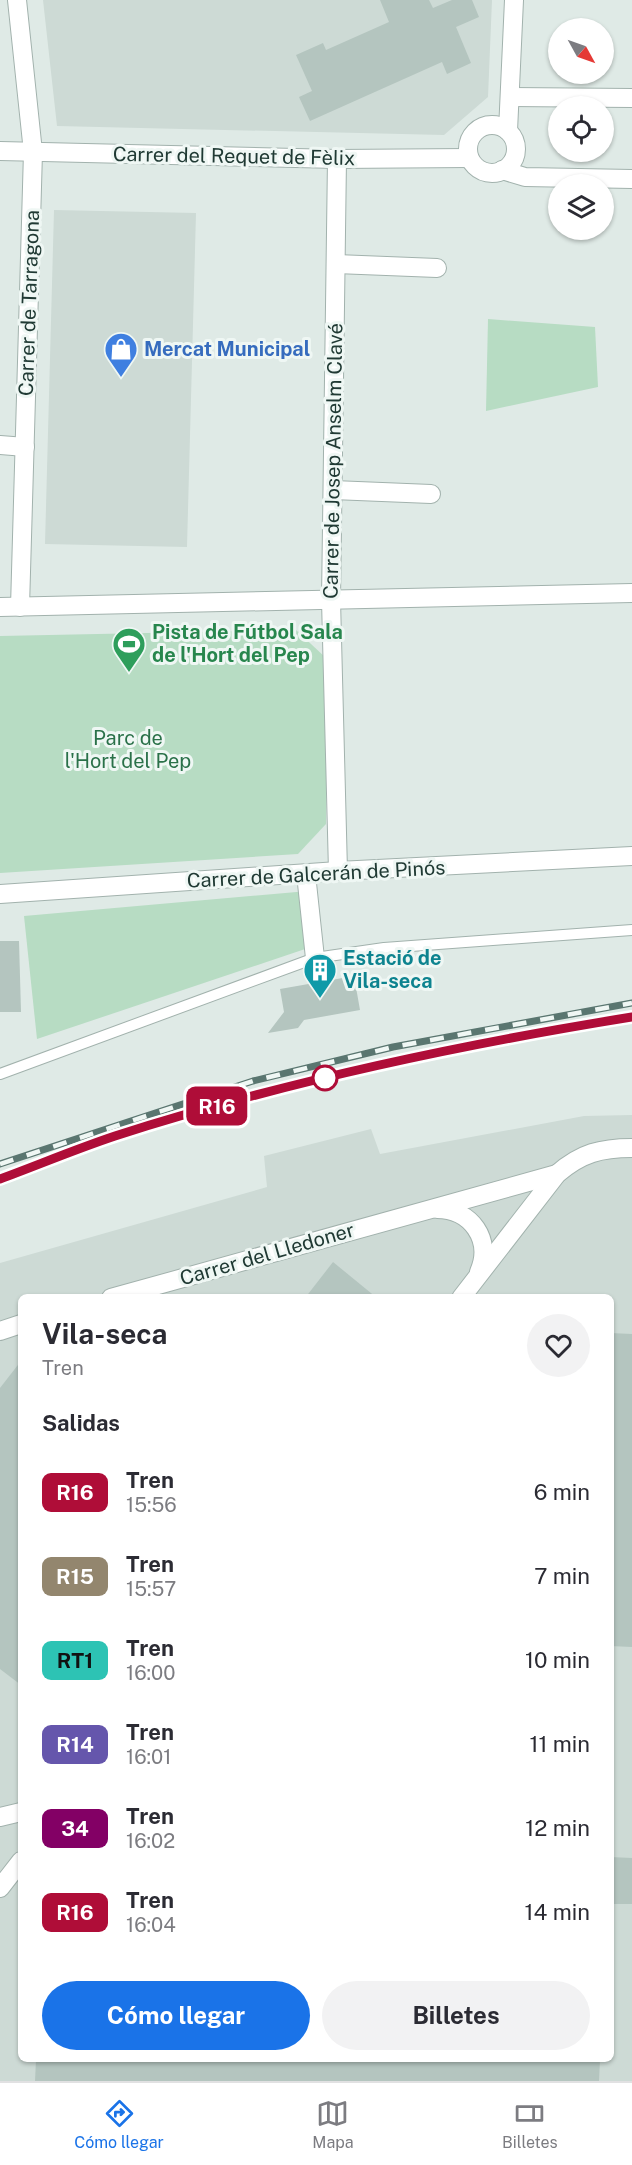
<!DOCTYPE html>
<html lang="es">
<head>
<meta charset="utf-8">
<style>
	:root { --surface:#fff; --page:#f2f2f3; --text:#2b2b33; --muted:#7c7c81; --line:#e1e1e2; --accent:#1a73e8 }
	body { margin:0; font-family:"Public Sans",sans-serif; background:var(--page); color:var(--text); height:100vh; display:flex; flex-direction:column; font-size:22px; white-space:nowrap }
	* { box-sizing:border-box; margin:0 }
	p { font-size:20px; color:var(--muted) }
	.icon { flex:none; width:33px; height:33px; fill:none; stroke:currentColor; stroke-width:2; stroke-linecap:round; stroke-linejoin:round }
	.map { position:relative; flex:1; overflow:hidden }
	.side { position:absolute; left:18px; top:1294px; width:596px; height:768px; display:flex; flex-direction:column; background:var(--surface); border-radius:9px; box-shadow:0 2px 4px #0004 }
	.side>* { flex:none }
	.badge { padding:0 12px; border-radius:9px; font-size:21px; line-height:39px }
	.needle { width:39px; rotate:130deg }
	.fabs { position:absolute; left:548px; top:18px; display:grid; gap:12px }
	.fabs a { display:grid; place-items:center; width:66px; height:66px; border-radius:50%; background:var(--surface); box-shadow:0 2px 4px #0004; font-size:30px }
	.map>.badge { position:absolute; translate:-50% -50%; box-shadow:0 0 0 3px #fff }
	h2 { padding:0 24px; font-size:22px; line-height:54px }
	.round { display:grid; place-items:center; flex:none; width:63px; height:63px; border-radius:32px; background:var(--page) }
	.head { display:flex; align-items:center; justify-content:space-between; height:102px; padding:0 24px }
	h1 { font-size:28px; font-weight:700; line-height:45px }
	.cta { display:flex; gap:12px; margin-top:auto; padding:12px 24px }
	.cta a { flex:1; height:69px; border-radius:36px; background:var(--accent); color:#fff; font-size:24px; font-weight:700; line-height:69px; text-align:center }
	.cta a+a { background:var(--page); color:var(--text) }
	ul { padding:0; list-style:none }
	li { display:flex; align-items:center; gap:18px; height:84px; padding:0 24px }
	li div { flex:1 }
	li b { display:block; font-size:22px }
	li em { font-style:normal }
	li .badge { min-width:66px; font-weight:700; text-align:center }
	.dock { display:flex; justify-content:space-around; align-items:center; height:84px; border-top:2px solid var(--line); background:var(--surface); font-size:16px; color:var(--muted) }
	.dock a { display:grid; justify-items:center; gap:3px }
	.dock .active { color:var(--accent) }
	.map>svg:first-child { display:block }
	.built { fill:#cddad5; fill-rule:evenodd }
	.green { fill:#b7dcc3 }
	.building { fill:#b4c5bf }
	.lines { fill:none; stroke-linecap:round; stroke-linejoin:round }
	.lane-casing { stroke:#a2b2ad; stroke-width:12 }
	.street-casing { stroke:#a2b2ad; stroke-width:20 }
	.lane { stroke:#fff; stroke-width:10 }
	.street { stroke:#fff; stroke-width:18 }
	.rail-casing { stroke:#5a7670; stroke-width:7 }
	.rail { stroke:#eff7f4; stroke-width:4.5; stroke-dasharray:14; stroke-linecap:butt }
	.line-casing { stroke:#fff; stroke-width:14 }
	.line { stroke:#af0d38; stroke-width:9 }
	.stop-dot { fill:#fff; stroke:#af0d38; stroke-width:3 }
	.labels { text-anchor:middle; dominant-baseline:central; stroke-width:6; stroke-linejoin:round; paint-order:stroke }
	.street-label { font-size:20px; fill:#203a34; stroke:#eff7f4 }
	.shop-label { font-size:20px; font-weight:bold; fill:#366cbe; stroke:#eff7f4; text-anchor:start }
	.leisure-label { font-size:20px; font-weight:bold; fill:#27864d; stroke:#eff7f4; text-anchor:start }
	.park-label { font-size:20px; fill:#2a7149; stroke:#eff7f4 }
	.culture-label { font-size:20px; font-weight:bold; fill:#0d838f; stroke:#eff7f4; text-anchor:start }
</style>
</head>
<body>
<div class="map">
<svg width="632" height="2081" viewBox="0 0 632 2081">
	<rect width="100%" height="100%" fill="#dfeae6"/>
	<g class="built">
		<polygon points="43,0 492,0 488,97 444,135 57,126"/>
		<polygon points="54,210 196,213 187,547 45,544"/>
		<path d="M632 1115V2081H0V1263L267 1187 264 1156 371 1129 380 1154 584 1116ZM21 1298H610V2060H21Z"/>
	</g>
	<g class="green">
		<polygon points="488,319 595,327 598,387 486,411"/>
		<polygon points="296,630 326,658 326,824 298,854 0,873 0,636"/>
		<polygon points="308,891 314,946 37,1039 24,916"/>
	</g>
	<g class="building">
		<polygon points="380,0 429,0 433,8 452,0 472,0 479,17 456,27 471,63 447,74 442,62 310,121 299,97 312,91 296,55 323,43 326,50 389,22"/>
		<polygon points="0,941 19,941 21,1012 0,1012"/>
		<polygon points="354,976 360,1010 304,1020 298,1028 268,1033 284,1012 280,989"/>
		<polygon points="333,1262 377,1298 305,1298"/>
		<polygon points="610,1333 632,1334 632,1647 610,1646"/>
		<polygon points="21,1361 21,1685 0,1669 0,1388"/>
		<polygon points="610,1857 632,1858 632,1904 610,1904"/>
		<polygon points="36,2060 600,2060 599,2081 35,2081"/>
	</g>
	<g class="lines">
		<defs>
			<polyline id="lane" points="0,1074 315,958 384,948 632,930"/>
			<g id="street">
				<polyline points="17,0 33,152 20,607"/>
				<polyline points="510,97 632,98"/>
				<circle cx="492" cy="149" r="24"/>
				<polyline points="508,131 514,0"/>
				<polyline points="0,151 337,159 469,158"/>
				<polyline points="337,159 331,600 338,871"/>
				<polyline points="502,170 525,177 632,179"/>
				<polyline points="336,264 437,268"/>
				<polyline points="0,445 25,447"/>
				<polyline points="333,490 431,494"/>
				<polyline points="0,607 632,593"/>
				<polyline points="306,874 315,958"/>
				<polyline points="0,894 338,871 632,856"/>
				<path d="M437 1209C471 1209 493 1240 479 1272"/>
				<polyline points="111,1298 557,1174"/>
				<path d="M461 1298 557 1174C581 1153 601 1148 632 1148"/>
				<polyline points="0,1331 21,1324"/>
				<polyline points="0,1817 21,1812"/>
				<polyline points="0,1888 21,1861"/>
			</g>
		</defs>
		<use href="#lane" class="lane-casing"/>
		<use href="#street" class="street-casing"/>
		<use href="#lane" class="lane"/>
		<use href="#street" class="street"/>
		<defs>
			<g id="rail">
				<polyline points="0,1164 253,1081 393,1047 632,1003"/>
				<path d="M0 1179C38 1165 76 1149 115 1136 283 1082 458 1045 632 1017"/>
			</g>
		</defs>
		<use href="#rail" class="rail-casing"/>
		<use href="#rail" class="rail"/>
	</g>
	<g class="lines">
		<defs>
			<path id="line" d="M0 1179C38 1165 76 1149 115 1136 283 1082 458 1045 632 1017"/>
		</defs>
		<use href="#line" class="line-casing"/>
		<use href="#line" class="line"/>
	</g>
	<defs>
		<symbol id="shop-pin" viewBox="-11 -11 22 30"><path d="M0 17L-7.5 6A9.5 9.5 0 1 1 7.5 6Z" fill="#3f7fe0" stroke="#eff7f4"/><path d="M-5-2.5h2.3a2.7 3.5 0 0 1 5.4 0H5L5.5 6h-11ZM-1.5-2.5h3a1.5 2.3 0 0 0-3 0Z" fill="#fff"/></symbol>
		<symbol id="stadium-pin" viewBox="-11 -11 22 30"><path d="M0 17L-7.5 6A9.5 9.5 0 1 1 7.5 6Z" fill="#2e9e5b" stroke="#eff7f4"/><path d="M0-5a6.5 5 0 1 0 0 10a6.5 5 0 1 0 0-10ZM-3.5-1.8h7v3.6h-7Z" fill="#fff"/></symbol>
		<symbol id="building-pin" viewBox="-11 -11 22 30"><path d="M0 17L-7.5 6A9.5 9.5 0 1 1 7.5 6Z" fill="#0f9aa8" stroke="#eff7f4"/><path d="M-4-6H4V6H1V3H-1V6H-4ZM-2.5-4.3h1.7v1.8h-1.7ZM.8-4.3h1.7v1.8H.8ZM-2.5-1h1.7V.8h-1.7ZM.8-1h1.7V.8H.8Z" fill="#fff"/></symbol>
	</defs>
	<g fill-rule="evenodd">
		<use href="#shop-pin" x="102" y="330" width="38" height="52"/>
		<use href="#stadium-pin" x="110" y="625" width="38" height="52"/>
		<use href="#building-pin" x="301" y="951" width="38" height="52"/>
	</g>
	<circle class="stop-dot" cx="325" cy="1078" r="12"/>
	<g class="labels">
		<g class="street-label">
			<text transform="translate(234 156) rotate(1)">Carrer del Requet de Fèlix</text>
			<text transform="translate(29 303) rotate(-88)">Carrer de Tarragona</text>
			<text transform="translate(333 461) rotate(-89)">Carrer de Josep Anselm Clavé</text>
			<text transform="translate(316 874) rotate(-3)">Carrer de Galcerán de Pinós</text>
			<text transform="translate(267 1254) rotate(-16)">Carrer del Lledoner</text>
		</g>
		<g class="shop-label">
			<text x="144" y="349">Mercat Municipal</text>
		</g>
		<g class="leisure-label">
			<text x="152" y="632">Pista de Fútbol Sala<tspan x="152" dy="23">de l'Hort del Pep</tspan></text>
		</g>
		<g class="park-label">
			<text x="128" y="738">Parc de<tspan x="128" dy="23">l'Hort del Pep</tspan></text>
		</g>
		<g class="culture-label">
			<text x="343" y="958">Estació de<tspan x="343" dy="23">Vila-seca</tspan></text>
		</g>
	</g>
</svg>
<div class="fabs">
<a><svg class="needle" viewBox="-14 -14 28 28"><path d="M0-13l5 13h-10z" fill="#e53935"/><path d="M0 13l5-13h-10z" fill="#7c7c81"/></svg></a>
<a><svg class="icon" aria-label="locate" viewBox="0 0 24 24"><circle cx="12" cy="12" r="6"/><path d="M12 2v4M12 18v4M2 12h4M18 12h4"/></svg></a>
<a><svg class="icon" aria-label="layers" viewBox="0 0 24 24"><path d="M12 4l9 5-9 5-9-5zM3 14l9 5 9-5"/></svg></a>
</div>
<b class="badge" style="left:217px;top:1106px;background:#af0d38;color:#fff">R16</b>
<section class="side">
<div class="head"><div><h1>Vila-seca</h1><p>Tren</p></div><a class="round"><svg class="icon" aria-label="heart" viewBox="0 0 24 24"><path d="M12 20l-8-8c-3-5 5-10 8-4 3-6 11-1 8 4z"/></svg></a></div>
<h2>Salidas</h2>
<ul>
<li><span class="badge" style="background:#af0d38;color:#fff">R16</span><div><b>Tren</b><p>15:56</p></div><em>6 min</em></li>
<li><span class="badge" style="background:#93866e;color:#fff">R15</span><div><b>Tren</b><p>15:57</p></div><em>7 min</em></li>
<li><span class="badge" style="background:#2dc3b4;color:#111">RT1</span><div><b>Tren</b><p>16:00</p></div><em>10 min</em></li>
<li><span class="badge" style="background:#6556ac;color:#fff">R14</span><div><b>Tren</b><p>16:01</p></div><em>11 min</em></li>
<li><span class="badge" style="background:#830065;color:#fff">34</span><div><b>Tren</b><p>16:02</p></div><em>12 min</em></li>
<li><span class="badge" style="background:#af0d38;color:#fff">R16</span><div><b>Tren</b><p>16:04</p></div><em>14 min</em></li>
</ul>
<div class="cta"><a>Cómo llegar</a><a>Billetes</a></div>
</section>
</div>
<nav class="dock">
<a class="active"><svg class="icon" aria-label="directions" viewBox="0 0 24 24"><path d="M12 3l9 9-9 9-9-9zM9 14v-3h6M13 9l2 2-2 2"/></svg>Cómo llegar</a>
<a><svg class="icon" aria-label="map" viewBox="0 0 24 24"><path d="M3 6l6-2 6 2 6-2v14l-6 2-6-2-6 2zM9 4v14M15 6v14"/></svg>Mapa</a>
<a><svg class="icon" aria-label="tickets" viewBox="0 0 24 24"><path d="M3 7h18v10H3zM15 7v10"/></svg>Billetes</a>
</nav>
</body>
</html>
